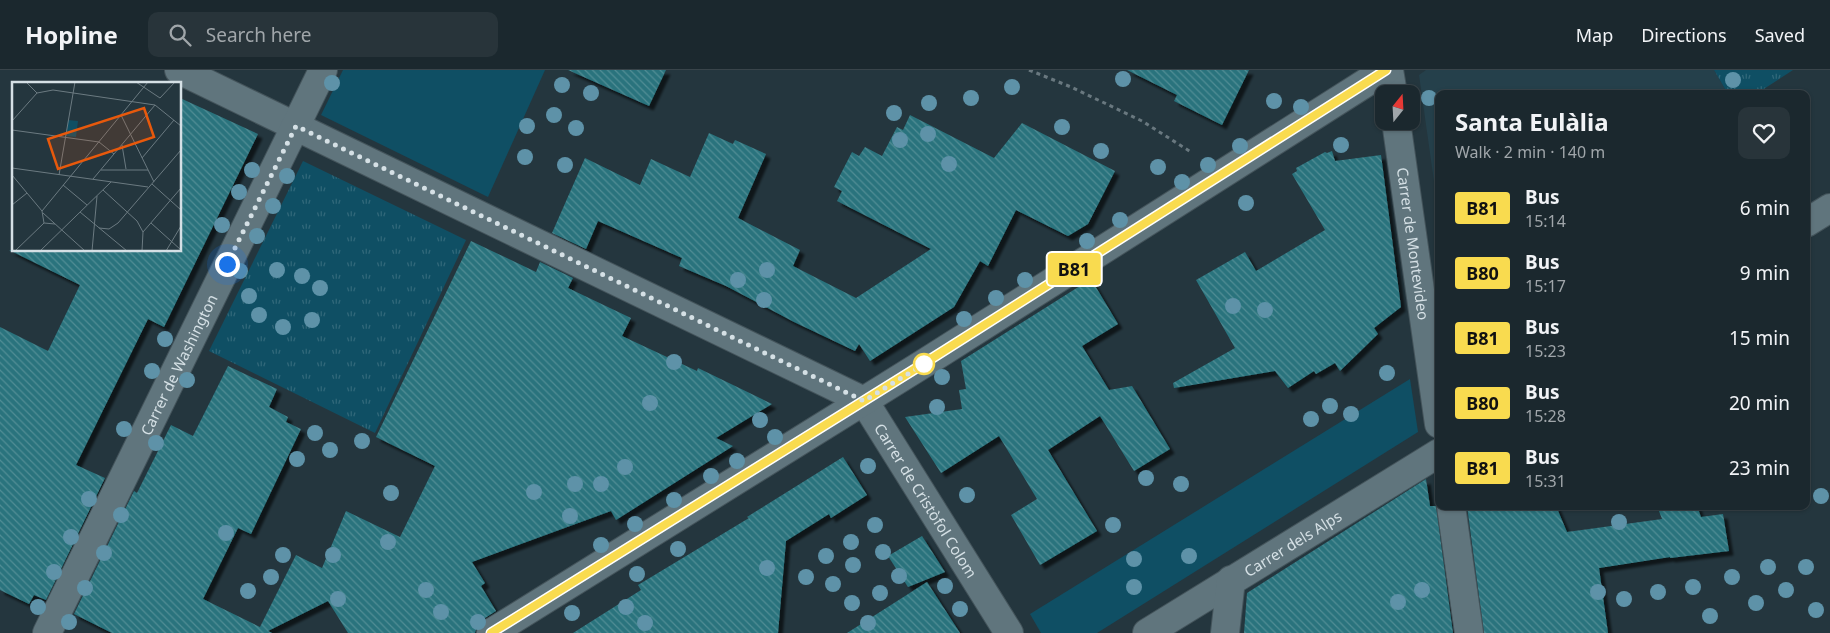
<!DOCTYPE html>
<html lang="en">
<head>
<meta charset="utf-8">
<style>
	:root { --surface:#1b282e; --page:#28343a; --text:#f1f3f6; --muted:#a0a6aa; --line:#39444a }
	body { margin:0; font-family:"Noto Sans",sans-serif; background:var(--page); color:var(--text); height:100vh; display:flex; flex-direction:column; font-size:19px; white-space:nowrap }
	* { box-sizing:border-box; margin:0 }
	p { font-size:16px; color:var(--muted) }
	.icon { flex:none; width:28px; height:28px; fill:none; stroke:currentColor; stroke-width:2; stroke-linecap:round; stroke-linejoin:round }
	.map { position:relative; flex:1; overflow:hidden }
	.panel { position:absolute; left:1435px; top:20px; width:375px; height:420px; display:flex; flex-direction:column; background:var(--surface); border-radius:10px; box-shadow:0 1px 4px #0004,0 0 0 1px var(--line) }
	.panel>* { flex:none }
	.badge { padding:0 10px; border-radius:4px; font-size:18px; line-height:32px }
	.needle { width:32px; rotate:18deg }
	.controls { position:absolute; left:1375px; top:15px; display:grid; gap:10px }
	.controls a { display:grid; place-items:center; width:45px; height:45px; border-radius:10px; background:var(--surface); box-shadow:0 1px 4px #0004,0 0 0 1px var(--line); font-size:25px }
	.you { position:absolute; width:25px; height:25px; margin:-12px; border:4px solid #fff; border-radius:50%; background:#1a73e8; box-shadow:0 0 0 8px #1a73e833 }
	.map>.badge { position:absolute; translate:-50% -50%; box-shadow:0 0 0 2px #fff }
	.round { display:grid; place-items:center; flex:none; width:52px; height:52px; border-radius:10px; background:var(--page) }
	.overview { display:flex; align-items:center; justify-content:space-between; height:85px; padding:0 20px }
	h1 { font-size:24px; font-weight:700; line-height:38px }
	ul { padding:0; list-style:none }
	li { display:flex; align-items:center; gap:15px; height:65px; padding:0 20px }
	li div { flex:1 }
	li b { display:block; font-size:19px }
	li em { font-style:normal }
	li .badge { min-width:55px; font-weight:700; text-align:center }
	header { display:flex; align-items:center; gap:30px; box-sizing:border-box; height:70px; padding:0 25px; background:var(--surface); border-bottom:1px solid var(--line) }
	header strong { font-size:24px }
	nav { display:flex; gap:28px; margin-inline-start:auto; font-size:18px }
	.search { width:350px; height:45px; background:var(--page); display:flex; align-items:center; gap:12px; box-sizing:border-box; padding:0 18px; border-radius:10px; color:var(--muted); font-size:19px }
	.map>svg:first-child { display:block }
	.built { fill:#25404b }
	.grass { fill:url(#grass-tufts) }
	.garden { fill:#0f4f64 }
	.building { fill:url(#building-back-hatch); filter:url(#shadow) }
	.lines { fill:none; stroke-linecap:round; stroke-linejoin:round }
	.street-casing { stroke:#44545b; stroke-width:30 }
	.path { stroke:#69787f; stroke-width:3; stroke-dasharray:4 4; stroke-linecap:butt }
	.street { stroke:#60757d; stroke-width:28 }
	.tree { fill:#5e92a8 }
	.line-casing { stroke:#fff; stroke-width:11 }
	.line { stroke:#f9db4f; stroke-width:8 }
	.walk { stroke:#d5e0e5; stroke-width:5; stroke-dasharray:0 9 }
	.stop-dot { fill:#fff; stroke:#f9db4f; stroke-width:2.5 }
	.labels { text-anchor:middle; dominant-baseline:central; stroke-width:4; stroke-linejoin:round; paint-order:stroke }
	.street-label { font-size:15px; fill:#d5e0e5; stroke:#141c20 }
	.inset-road { fill:none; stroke:#6b7a81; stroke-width:1 }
	.view { fill:#e8590c; fill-opacity:0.15; stroke:#e8590c; stroke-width:2.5 }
	.inset-edge { fill:none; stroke:#d5e0e5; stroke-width:2.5 }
</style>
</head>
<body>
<header>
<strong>Hopline</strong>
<div class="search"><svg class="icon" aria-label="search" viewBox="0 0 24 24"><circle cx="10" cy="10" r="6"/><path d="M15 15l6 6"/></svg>Search here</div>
<nav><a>Map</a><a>Directions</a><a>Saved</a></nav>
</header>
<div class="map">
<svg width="1830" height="563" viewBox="0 0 1830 563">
	<defs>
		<pattern id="grass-tufts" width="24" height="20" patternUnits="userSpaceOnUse" patternTransform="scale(1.25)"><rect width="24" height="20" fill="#0f4f64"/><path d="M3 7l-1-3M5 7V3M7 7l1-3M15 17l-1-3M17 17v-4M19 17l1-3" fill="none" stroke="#31687a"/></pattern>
		<pattern id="building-back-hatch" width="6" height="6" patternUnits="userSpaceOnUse" patternTransform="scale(1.25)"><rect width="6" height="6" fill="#29737d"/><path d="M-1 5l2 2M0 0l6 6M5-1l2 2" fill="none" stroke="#518d95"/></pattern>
		<filter id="shadow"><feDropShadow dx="4.5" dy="4.5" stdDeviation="1" flood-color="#0009"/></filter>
	</defs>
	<rect width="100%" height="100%" fill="#24363e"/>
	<polygon class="built" points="1426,0 1714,0 1728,24 1439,24 1439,147 1419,5"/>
	<g class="grass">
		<polygon points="1714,0 1793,0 1756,24 1728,24"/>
		<polygon points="303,91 466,170 375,363 209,281"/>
	</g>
	<g class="garden">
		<polygon points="343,0 545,0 488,127 321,45"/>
		<polygon points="1410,309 1418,362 1097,563 1041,563 1030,544"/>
	</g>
	<g class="building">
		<polygon points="568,0 666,0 649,36"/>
		<polygon points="1127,0 1249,0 1222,55 1174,31 1177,25"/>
		<polygon points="180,28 258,64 164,257 148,249 76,395 105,408 46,530 34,525 29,534 0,520 0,257 48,281 80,215 9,180 180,180"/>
		<polygon points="910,45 994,88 1022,53 1115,101 1088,154 1068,166 1016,140 988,196 980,191 954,237 870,291 859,274 855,281 794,252 726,216 679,196 682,188 598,151 586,179 552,163 585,88 640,115 651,89 690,107 709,63 733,74 735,70 766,84 738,148 800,180 793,196 856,228 931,179 837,131 842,121 834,117 852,82 859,86 865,77 882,86 897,57 903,60"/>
		<polygon points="1332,81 1335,91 1381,85 1401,237 1374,258 1378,264 1340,301 1335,293 1316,304 1314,301 1288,318 1275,301 1174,318 1173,313 1235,278 1196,210 1245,182 1256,201 1325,160 1292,104 1297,101 1296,98 1325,82 1327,83"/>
		<polygon points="471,171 536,202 540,192 573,208 568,218 631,248 622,266 697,301 698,298 772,334 716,368 733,376 616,450 611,441 472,492 485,513 481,516 496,541 482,550 477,556 475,563 348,563 328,531 268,561 272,563 112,563 74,544 134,421 137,423 171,355 193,366 228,296 277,319 269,337 288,347 286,352 301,359 251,464 238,458 203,529 260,557 296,485 322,498 346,441 400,467 435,396 376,367"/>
		<polygon points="1091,209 1118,254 1082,276 1109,320 1132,316 1170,379 1134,401 1100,346 1048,380 1097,461 1040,495 1011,445 1037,429 999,366 941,403 905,347 962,339 959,320 966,319 961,291"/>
		<polygon points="843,387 867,425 831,448 829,444 786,471 778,563 573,563 641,520 638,515 749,448 747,447"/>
		<polygon points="1426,409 1430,436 1436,436 1453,563 1244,563 1247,523"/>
		<polygon points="1467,436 1556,436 1567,462 1662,449 1657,436 1697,436 1701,447 1723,444 1729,481 1670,488 1670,487 1599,498 1608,563 1484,563"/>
		<polygon points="922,466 945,502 908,517 888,486"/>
		<polygon points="927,512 960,563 847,563"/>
	</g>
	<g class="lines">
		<defs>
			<g id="street">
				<path id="s1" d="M179 0 864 331 1009 563"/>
				<polyline points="1389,0 1393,24"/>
				<path id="s2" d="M1396 51 1439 354"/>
				<polyline points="1806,153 1830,138"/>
				<polyline points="1451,436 1469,563"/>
				<path id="s3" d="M47 563 323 0"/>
				<polyline points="491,563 923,294 1386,0"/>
				<path id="s4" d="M1147 563 1439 383"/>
				<polyline points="1225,563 1231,510"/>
			</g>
		</defs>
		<use href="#street" class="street-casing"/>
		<polyline class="path" points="1029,0 1071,17 1142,51 1191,82"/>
		<use href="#street" class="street"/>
	</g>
	<g class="tree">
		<circle cx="1123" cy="9" r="8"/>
		<circle cx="1733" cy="10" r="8"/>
		<circle cx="332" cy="13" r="8"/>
		<circle cx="562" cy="15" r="8"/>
		<circle cx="1012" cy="17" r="8"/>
		<circle cx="591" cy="23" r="8"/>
		<circle cx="971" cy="28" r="8"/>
		<circle cx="1429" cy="28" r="8"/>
		<circle cx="1274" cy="31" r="8"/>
		<circle cx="929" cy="33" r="8"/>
		<circle cx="1301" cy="37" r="8"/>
		<circle cx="894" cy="43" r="8"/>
		<circle cx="554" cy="45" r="8"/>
		<circle cx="527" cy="56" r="8"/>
		<circle cx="1062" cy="57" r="8"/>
		<circle cx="576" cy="58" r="8"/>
		<circle cx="928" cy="64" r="8"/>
		<circle cx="900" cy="70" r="8"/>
		<circle cx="1341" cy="75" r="8"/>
		<circle cx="1240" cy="76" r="8"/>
		<circle cx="1101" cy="81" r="8"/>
		<circle cx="525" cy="87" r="8"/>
		<circle cx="949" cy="94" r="8"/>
		<circle cx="565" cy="95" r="8"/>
		<circle cx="1208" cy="95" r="8"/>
		<circle cx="1158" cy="97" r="8"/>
		<circle cx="252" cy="100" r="8"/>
		<circle cx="287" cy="106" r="8"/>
		<circle cx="1182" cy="112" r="8"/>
		<circle cx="239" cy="122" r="8"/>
		<circle cx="1246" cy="133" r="8"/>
		<circle cx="273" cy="136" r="8"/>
		<circle cx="1120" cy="150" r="8"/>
		<circle cx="222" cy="155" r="8"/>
		<circle cx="257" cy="166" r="8"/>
		<circle cx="1087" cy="171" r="8"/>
		<circle cx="1056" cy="191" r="8"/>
		<circle cx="277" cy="200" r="8"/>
		<circle cx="767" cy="200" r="8"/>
		<circle cx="240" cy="201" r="8"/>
		<circle cx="302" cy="206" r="8"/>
		<circle cx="738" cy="210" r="8"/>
		<circle cx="1025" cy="210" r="8"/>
		<circle cx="320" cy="218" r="8"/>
		<circle cx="249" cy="226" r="8"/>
		<circle cx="996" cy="228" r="8"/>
		<circle cx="764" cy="230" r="8"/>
		<circle cx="1233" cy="236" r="8"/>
		<circle cx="1265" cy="240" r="8"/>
		<circle cx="259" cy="245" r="8"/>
		<circle cx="964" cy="249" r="8"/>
		<circle cx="312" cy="250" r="8"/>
		<circle cx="283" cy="257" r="8"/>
		<circle cx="165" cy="269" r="8"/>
		<circle cx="674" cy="292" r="8"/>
		<circle cx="152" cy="301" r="8"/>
		<circle cx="1387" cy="303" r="8"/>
		<circle cx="942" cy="307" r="8"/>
		<circle cx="187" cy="310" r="8"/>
		<circle cx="650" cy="333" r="8"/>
		<circle cx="1330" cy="336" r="8"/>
		<circle cx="937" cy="337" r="8"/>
		<circle cx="1351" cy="344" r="8"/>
		<circle cx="1311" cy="349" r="8"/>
		<circle cx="760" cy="350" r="8"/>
		<circle cx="124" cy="359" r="8"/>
		<circle cx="315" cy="363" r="8"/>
		<circle cx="775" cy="367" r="8"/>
		<circle cx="362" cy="371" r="8"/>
		<circle cx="156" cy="373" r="8"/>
		<circle cx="330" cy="380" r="8"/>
		<circle cx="297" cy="389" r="8"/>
		<circle cx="737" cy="391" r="8"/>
		<circle cx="868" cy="396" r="8"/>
		<circle cx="625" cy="397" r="8"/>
		<circle cx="711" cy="406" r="8"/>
		<circle cx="1146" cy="408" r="8"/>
		<circle cx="575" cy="414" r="8"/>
		<circle cx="601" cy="414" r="8"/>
		<circle cx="1181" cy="414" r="8"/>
		<circle cx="534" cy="422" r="8"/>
		<circle cx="391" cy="423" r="8"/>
		<circle cx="967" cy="425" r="8"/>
		<circle cx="1821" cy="426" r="8"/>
		<circle cx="89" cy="429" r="8"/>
		<circle cx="674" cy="430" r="8"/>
		<circle cx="121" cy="445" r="8"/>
		<circle cx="570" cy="446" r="8"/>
		<circle cx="1619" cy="452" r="8"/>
		<circle cx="635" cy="454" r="8"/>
		<circle cx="875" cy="455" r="8"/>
		<circle cx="1113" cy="455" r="8"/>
		<circle cx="226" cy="463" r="8"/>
		<circle cx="71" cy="467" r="8"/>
		<circle cx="388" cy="472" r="8"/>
		<circle cx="851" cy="472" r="8"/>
		<circle cx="601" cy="475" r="8"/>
		<circle cx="678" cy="479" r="8"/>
		<circle cx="883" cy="482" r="8"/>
		<circle cx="104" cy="483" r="8"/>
		<circle cx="283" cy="485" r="8"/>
		<circle cx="333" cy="485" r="8"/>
		<circle cx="826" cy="486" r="8"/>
		<circle cx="1189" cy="486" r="8"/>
		<circle cx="1134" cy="489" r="8"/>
		<circle cx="853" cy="495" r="8"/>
		<circle cx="1768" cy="497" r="8"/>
		<circle cx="1806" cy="497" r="8"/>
		<circle cx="767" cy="498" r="8"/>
		<circle cx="54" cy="502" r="8"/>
		<circle cx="637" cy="504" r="8"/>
		<circle cx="899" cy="506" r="8"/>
		<circle cx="271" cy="507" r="8"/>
		<circle cx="806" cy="507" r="8"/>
		<circle cx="1732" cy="507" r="8"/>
		<circle cx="833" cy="514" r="8"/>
		<circle cx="945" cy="516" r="8"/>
		<circle cx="1134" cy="517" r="8"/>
		<circle cx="1693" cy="517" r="8"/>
		<circle cx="85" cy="518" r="8"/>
		<circle cx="426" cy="520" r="8"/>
		<circle cx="1422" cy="520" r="8"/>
		<circle cx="1786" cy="520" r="8"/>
		<circle cx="248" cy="521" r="8"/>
		<circle cx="1598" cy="522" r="8"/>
		<circle cx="1658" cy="522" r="8"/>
		<circle cx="880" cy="523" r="8"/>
		<circle cx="338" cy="529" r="8"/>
		<circle cx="1624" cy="529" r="8"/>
		<circle cx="1398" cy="532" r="8"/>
		<circle cx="852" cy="533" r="8"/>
		<circle cx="1756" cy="533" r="8"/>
		<circle cx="38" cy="537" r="8"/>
		<circle cx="626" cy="537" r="8"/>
		<circle cx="960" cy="539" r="8"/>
		<circle cx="1816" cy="540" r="8"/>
		<circle cx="441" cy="542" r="8"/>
		<circle cx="572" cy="543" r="8"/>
		<circle cx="1710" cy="546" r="8"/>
		<circle cx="69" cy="552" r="8"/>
		<circle cx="478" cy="552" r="8"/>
		<circle cx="645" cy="553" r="8"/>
		<circle cx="868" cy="553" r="8"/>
	</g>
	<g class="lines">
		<defs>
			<polyline id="line" points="491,563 923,294 1386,0"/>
		</defs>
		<use href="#line" class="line-casing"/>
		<use href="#line" class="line"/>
		<polyline class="walk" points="227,194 296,56 864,331 924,294"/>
	</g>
	<circle class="stop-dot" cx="924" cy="294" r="10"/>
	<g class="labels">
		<g class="street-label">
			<text stroke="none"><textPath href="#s2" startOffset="124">Carrer de Montevideo</textPath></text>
			<text stroke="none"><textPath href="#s3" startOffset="299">Carrer de Washington</textPath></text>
			<text stroke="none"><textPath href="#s1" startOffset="878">Carrer de Cristòfol Colom</textPath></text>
			<text stroke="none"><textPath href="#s4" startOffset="171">Carrer dels Alps</textPath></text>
		</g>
	</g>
	<g transform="translate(12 12)">
		<rect width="169" height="169" fill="#24363e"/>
		<path d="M56 38 66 39 64 55 54 54Z" fill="#0f4f64"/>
		<path class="inset-road" d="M14 0 25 11M124 0 148 16 163 0M25 11 41 8 143 23M143 23 169 44M109 33 142 100M0 39 25 11M0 48 87 60 102 72M110 63 114 87M130 76 162 38M0 86 136 105M89 88H136M0 93 30 129 32 141 43 142M47 93 63 0M81 97 143 23M140 102 169 128M51 103 75 123M91 108 125 139 131 150 130 169M0 123 15 111M30 129 136 0M68 130 115 169M31 131 73 169M139 141 169 168M87 146 97 147 106 141 169 68M131 150 169 106M3 169 32 141M28 169 99 100M80 169 85 114M154 169 169 144"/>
		<path class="view" d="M132 26 142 55 46 87 36 57Z"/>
		<rect width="169" height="169" class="inset-edge"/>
	</g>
</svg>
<div class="controls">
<a><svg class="needle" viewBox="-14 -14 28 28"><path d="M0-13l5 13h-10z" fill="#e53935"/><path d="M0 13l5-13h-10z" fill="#a0a6aa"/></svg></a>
</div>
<div class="you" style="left:227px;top:194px"></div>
<b class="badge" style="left:1074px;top:199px;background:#f9db4f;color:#111">B81</b>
<section class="panel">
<div class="overview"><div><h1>Santa Eulàlia</h1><p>Walk · 2 min · 140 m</p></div><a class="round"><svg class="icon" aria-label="heart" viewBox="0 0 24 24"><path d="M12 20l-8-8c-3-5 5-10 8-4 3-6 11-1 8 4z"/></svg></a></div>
<ul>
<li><span class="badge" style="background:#f9db4f;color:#111">B81</span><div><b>Bus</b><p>15:14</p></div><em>6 min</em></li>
<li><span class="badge" style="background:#f9db4f;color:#111">B80</span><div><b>Bus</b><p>15:17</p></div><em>9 min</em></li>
<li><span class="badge" style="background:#f9db4f;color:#111">B81</span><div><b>Bus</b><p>15:23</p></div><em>15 min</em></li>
<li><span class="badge" style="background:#f9db4f;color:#111">B80</span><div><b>Bus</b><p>15:28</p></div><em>20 min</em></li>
<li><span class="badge" style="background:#f9db4f;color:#111">B81</span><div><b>Bus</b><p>15:31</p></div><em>23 min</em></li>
</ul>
</section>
</div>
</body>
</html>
